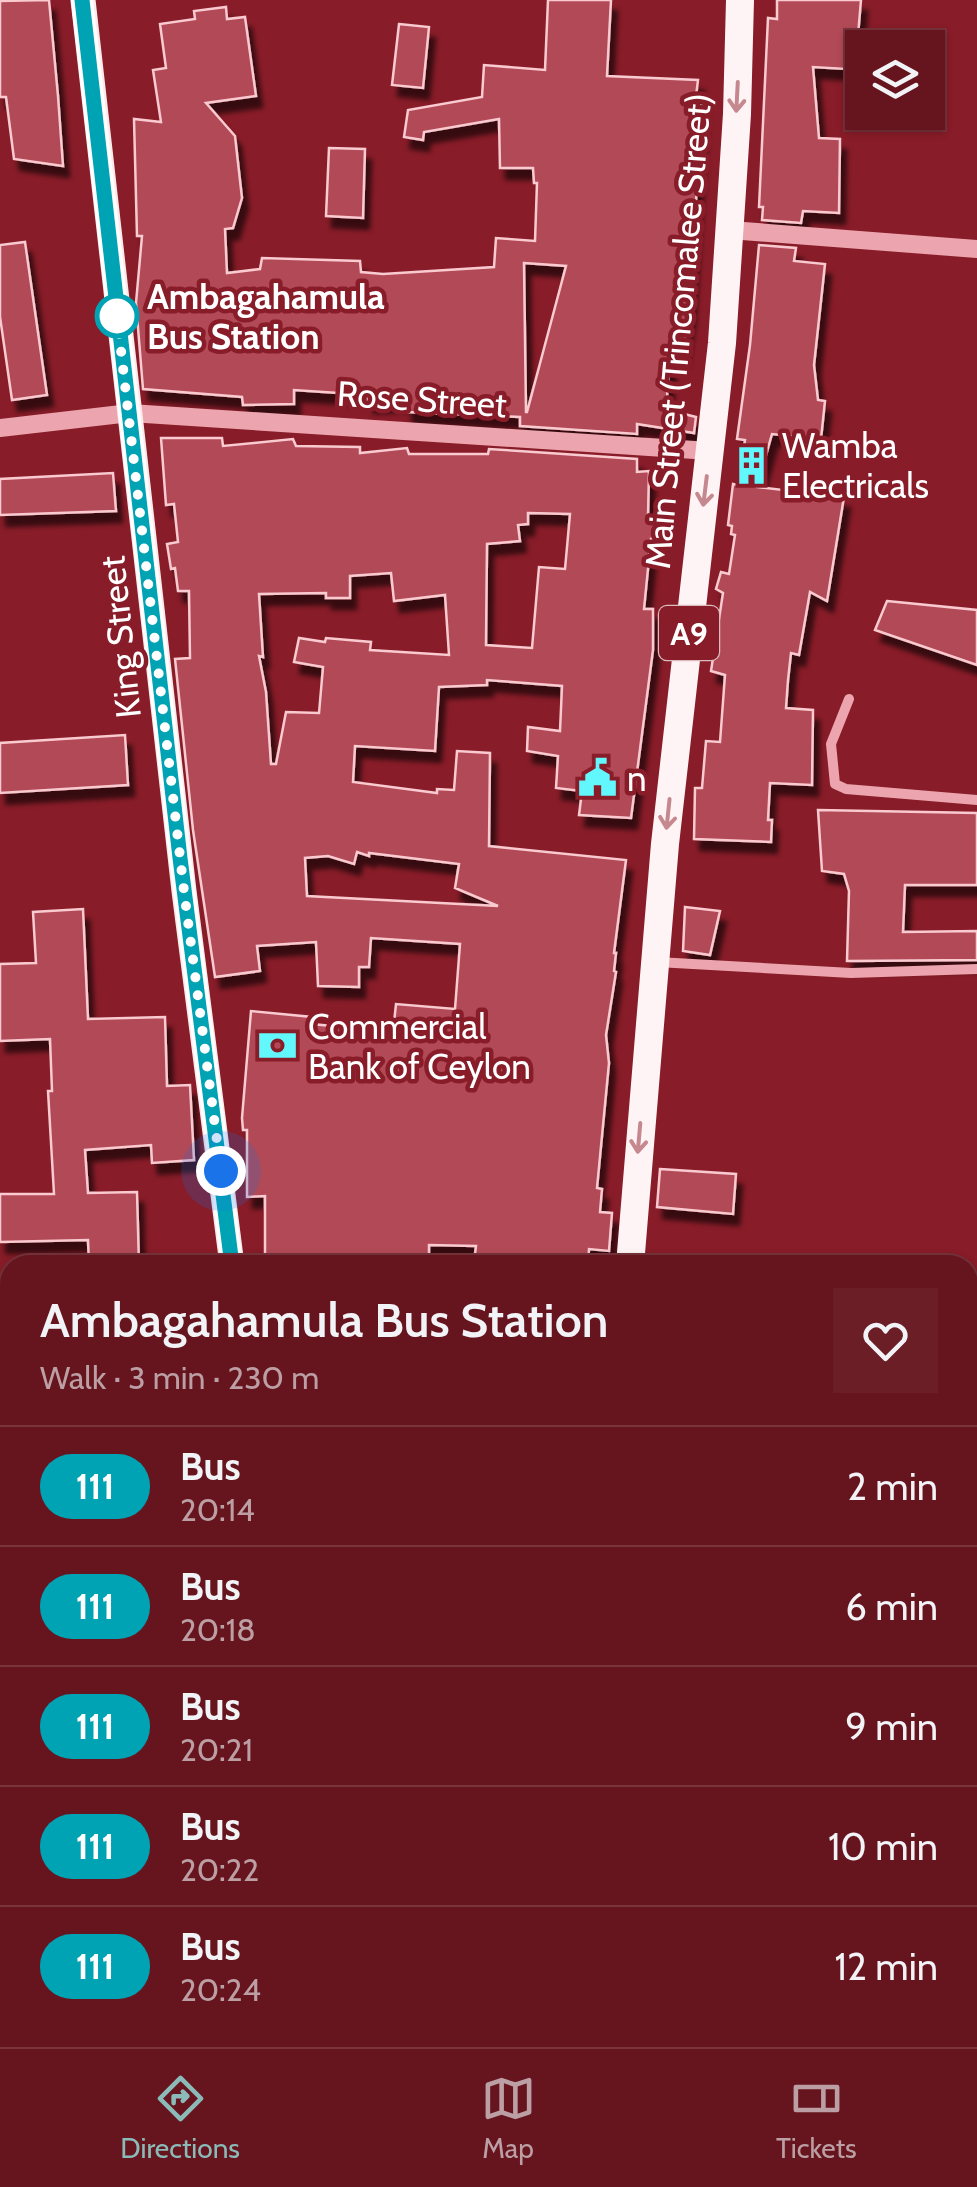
<!DOCTYPE html>
<html lang="en">
<head>
<meta charset="utf-8">
<style>
	:root { --surface:#66151e; --page:#6c1e27; --text:#f1f3f6; --muted:#bc9fa4; --line:#79343c; --accent:#8bbbb9 }
	body { margin:0; font-family:Cabin,sans-serif; background:var(--page); color:var(--text); height:100vh; display:flex; flex-direction:column; font-size:38px; white-space:nowrap }
	* { box-sizing:border-box; margin:0 }
	p { font-size:32px; color:var(--muted) }
	.icon { flex:none; width:55px; height:55px; fill:none; stroke:currentColor; stroke-width:2; stroke-linecap:round; stroke-linejoin:round }
	.map { position:relative; flex:1; overflow:hidden }
	.sheet { position:absolute; left:0px; top:1255px; width:978px; height:792px; display:flex; flex-direction:column; background:var(--surface); border-radius:30px 30px 0 0; box-shadow:0 2px 8px #0004,0 0 0 2px var(--line) }
	.sheet>* { flex:none }
	.badge { padding:0 20px; border-radius:32px; font-size:35px; line-height:65px }
	.fabs { position:absolute; left:845px; top:30px; display:grid; gap:20px }
	.fabs a { display:grid; place-items:center; width:100px; height:100px; border-radius:0px; background:var(--surface); box-shadow:0 2px 8px #0004,0 0 0 2px var(--line); font-size:50px }
	.you { position:absolute; width:50px; height:50px; margin:-25px; border:8px solid #fff; border-radius:50%; background:#1a73e8; box-shadow:0 0 0 15px #1a73e833 }
	.map>.badge { position:absolute; translate:-50% -50%; box-shadow:0 0 0 5px #fff }
	.round { display:grid; place-items:center; flex:none; width:105px; height:105px; border-radius:0px; background:var(--page) }
	.headline { display:flex; align-items:center; justify-content:space-between; height:170px; padding:0 40px }
	h1 { font-size:48px; font-weight:600; line-height:75px }
	ul { padding:0; list-style:none }
	li { display:flex; align-items:center; gap:30px; height:120px; padding:0 40px; border-top:2px solid var(--line) }
	li div { flex:1 }
	li b { display:block; font-size:38px }
	li em { font-style:normal }
	li .badge { min-width:110px; font-weight:700; text-align:center }
	.menu { display:flex; justify-content:space-around; align-items:center; height:140px; border-top:2px solid var(--line); background:var(--surface); font-size:28px; color:var(--muted) }
	.menu a { display:grid; justify-items:center; gap:5px }
	.menu .on { color:var(--accent) }
	.map>svg:first-child { display:block }
	.building { fill:#b24956; stroke:#f9cad0; stroke-width:2.5; fill-rule:evenodd; filter:url(#shadow) }
	.lines { fill:none; stroke-linecap:round; stroke-linejoin:round }
	.minor { stroke:#eca5ae; stroke-width:10 }
	.tertiary { stroke:#eca5ae; stroke-width:18 }
	.primary { stroke:#ffeaeb; stroke-width:25 }
	.trunk { stroke:#fff4f5; stroke-width:28 }
	.oneway { stroke:#c4888e }
	.line-casing { stroke:#fff; stroke-width:22 }
	.line { stroke:#00a3b4; stroke-width:15 }
	.walk { stroke:#fff; stroke-width:10; stroke-dasharray:0 18 }
	.stop-dot { fill:#fff; stroke:#00a3b4; stroke-width:5 }
	.labels { text-anchor:middle; dominant-baseline:central; stroke-width:9; stroke-linejoin:round; paint-order:stroke }
	.shield { fill:#881c28; stroke:#dbbbbe; stroke-width:2.5 }
	.shield-label { font-size:32px; font-weight:bold; fill:#fff }
	.stop-label { font-size:35px; font-weight:bold; fill:#fff; stroke:#881c28; text-anchor:start }
	.street-label { font-size:35px; fill:#fff; stroke:#881c28 }
	.poi-label { font-size:35px; fill:#fff; stroke:#881c28; text-anchor:start }
</style>
</head>
<body>
<div class="map">
<svg width="977" height="2047" viewBox="0 0 977 2047">
	<defs>
		<filter id="shadow"><feDropShadow dx="6" dy="11" stdDeviation="2.5" flood-color="#0009"/></filter>
	</defs>
	<rect width="100%" height="100%" fill="#881c28"/>
	<g class="building">
		<polygon points="49,0 58,96 63,166 14,159 6,97 0,97 0,1"/>
		<path d="M548 0H611L607 76 698 80 695 105 702 106 689 312 682 355 671 353 667 390 668 410 696 417 694 433 637 424V434L520 426V417L407 412 406 400 368 402V395L294 390V404L243 405 242 397 143 389 136 303 142 236H137L134 119 161 122 153 70 166 68 160 24 195 19 194 11 226 7 227 19 245 17 256 96 206 103 235 136 242 198 233 228 225 229 227 273 260 269 262 258 360 261 361 272 383 274 494 267 496 238 535 241 537 183H534L533 168H500L499 119 424 132 423 140 404 137 408 110 482 97 484 65 545 70ZM524 263 566 266 527 412H526Z"/>
		<polygon points="777,0 861,0 857,47 847,45 846,69 813,67 819,138 840,139 839,213 803,211 801,223 762,220 763,207 759,207 768,18 777,19"/>
		<polygon points="399,24 429,27 423,88 392,85"/>
		<polygon points="329,148 365,149 363,218 326,216"/>
		<polygon points="25,242 47,395 12,400 0,317 0,245"/>
		<polygon points="759,245 796,248 794,261 825,264 814,365 818,400 825,401 821,439 772,434 757,487 844,497 827,601 810,592 799,655 791,653 788,680 786,708 813,710 812,785 770,783 768,820 772,820 771,842 694,839 695,788 702,788 706,741 720,742 725,675 711,671 723,593 716,589 721,572 729,574 735,535 731,534 732,526 728,525 733,484 738,485 745,440 737,439 750,345"/>
		<path d="M161 438H222L223 446 293 439 296 446 360 447V453L407 448 409 454H488L489 449 637 459V472L649 471 648 517 660 518 657 541 651 539 644 609H653V650L631 818 579 815 582 791 556 788 558 756 527 751 528 727 560 731 562 686 487 680V685L439 687 435 751 355 746 353 782 437 793V789L454 790 457 751 490 753 489 846 626 860 614 953H616L614 971 616 972 606 1035 609 1063 597 1188 602 1189 600 1212 612 1213 609 1251 589 1249 588 1265 512 1261 475 1254 476 1246 429 1245V1265H265V1196L247 1197V1130H243L242 1118 251 1011 312 1017V1024L393 1032 396 1004 455 1009 460 944 371 938 369 967H359V987L318 986 316 942 257 946 260 971 215 977 193 830 175 659 190 658 189 591H178L175 568 171 569 167 544 178 542 174 504 166 505ZM528 513 570 514 565 569 539 567 532 648 486 645 487 544 520 541 518 525 528 524ZM391 573 394 601 445 595 449 655 370 650 371 642 326 638 325 642 299 638 294 662 323 667 319 713 286 712 276 764H271L266 692 259 656 263 657 259 594 326 593V598H350V576ZM357 852 369 856V853L459 864 455 888 498 906 307 896 305 858 328 856 354 864Z"/>
		<polygon points="113,473 116,511 0,515 0,479"/>
		<polygon points="887,601 977,610 977,665 875,630"/>
		<polygon points="125,735 128,785 0,793 0,743"/>
		<polygon points="818,810 977,813 977,885 905,885 903,932 977,931 977,960 847,961 849,891 844,874 822,871"/>
		<polygon points="685,907 720,911 710,955 683,951"/>
		<polygon points="83,909 88,1019 165,1017 167,1086 190,1085 194,1160 152,1163 151,1145 85,1150 88,1193 137,1192 139,1265 89,1265 88,1240 0,1242 0,1194 54,1194 48,1091 52,1091 50,1039 0,1041 0,964 36,963 33,912"/>
		<polygon points="660,1169 736,1174 733,1214 657,1207"/>
	</g>
	<g class="lines">
		<g class="minor">
			<polyline points="849,699 831,744 835,784 846,789 977,800"/>
			<polyline points="657,962 851,973 977,969"/>
			<polyline points="0,1293 10,1295"/>
		</g>
		<g class="tertiary">
			<polyline points="730,230 977,249"/>
			<polyline points="0,428 130,413 710,451"/>
			<polyline points="968,1419 977,1419"/>
			<polyline points="0,1566 10,1559"/>
		</g>
		<g class="primary">
			<polyline points="83,0 184,891 232,1265"/>
			<polyline points="471,2038 488,2047"/>
		</g>
		<g class="trunk">
			<polyline points="630,1265 665,844 722,343 737,114 740,0"/>
			<polyline points="552,2047 553,2038"/>
		</g>
	</g>
	<defs><path id="oneway-shaft" d="M-6 0H5M1.5-3L5.5 0L1.5 3" fill="none" stroke-width="1.6" stroke-linecap="round" stroke-linejoin="round" transform="scale(2.5)"/></defs>
	<g class="oneway">
		<use href="#oneway-shaft" transform="translate(737 97) rotate(93)"/>
		<use href="#oneway-shaft" transform="translate(705 491) rotate(97)"/>
		<use href="#oneway-shaft" transform="translate(668 814) rotate(96)"/>
		<use href="#oneway-shaft" transform="translate(639 1138) rotate(95)"/>
	</g>
	<g class="lines">
		<defs>
			<polyline id="line" points="82,0 180,858 232,1265"/>
		</defs>
		<use href="#line" class="line-casing"/>
		<use href="#line" class="line"/>
		<polyline class="walk" points="117,316 184,891 221,1171"/>
	</g>
	<defs>
		<symbol id="building-bare" viewBox="-9 -9 18 18"><path d="M-4-6H4V6H1V3H-1V6H-4ZM-2.5-4.3h1.7v1.8h-1.7ZM.8-4.3h1.7v1.8H.8ZM-2.5-1h1.7V.8h-1.7ZM.8-1h1.7V.8H.8Z" fill="#62f7fc" stroke="#881c28" stroke-width="2.5" paint-order="stroke"/></symbol>
		<symbol id="civic-bare" viewBox="-9 -9 18 18"><path d="M-.6-6.5H3V-4.5H.6V-3L4-1V1h2V6H-6V1h2V-1L-.6-3ZM-1.2 2.5V6h2.4V2.5Z" fill="#62f7fc" stroke="#881c28" stroke-width="2.5" paint-order="stroke"/></symbol>
		<symbol id="bank-bare" viewBox="-9 -9 18 18"><path d="M-6-4H6V4H-6ZM0-2.3a2.3 2.3 0 1 0 0 4.6a2.3 2.3 0 1 0 0-4.6Z" fill="#62f7fc" stroke="#881c28" stroke-width="2.5" paint-order="stroke"/></symbol>
	</defs>
	<g fill-rule="evenodd">
		<use href="#building-bare" x="724" y="438" width="55" height="55"/>
		<use href="#civic-bare" x="570" y="750" width="55" height="55"/>
		<use href="#bank-bare" x="250" y="1018" width="55" height="55"/>
	</g>
	<circle class="stop-dot" cx="117" cy="316" r="20"/>
	<g class="labels">
		<rect class="shield" x="659" y="606" width="60" height="54" rx="8"/>
		<g class="shield-label">
			<text x="689" y="633">A9</text>
		</g>
		<g class="stop-label">
			<text x="147" y="296">Ambagahamula<tspan x="147" dy="40">Bus Station</tspan></text>
		</g>
		<g class="street-label">
			<text transform="translate(678 331) rotate(-85)">Main Street (Trincomalee Street)</text>
			<text transform="translate(422 399) rotate(4)">Rose Street</text>
			<text transform="translate(120 637) rotate(-96)">King Street</text>
		</g>
		<g class="poi-label">
			<text x="782" y="445">Wamba<tspan x="782" dy="40">Electricals</tspan></text>
			<text x="627" y="778">n</text>
			<text x="308" y="1026">Commercial<tspan x="308" dy="40">Bank of Ceylon</tspan></text>
		</g>
	</g>
</svg>
<div class="fabs">
<a><svg class="icon" aria-label="layers" viewBox="0 0 24 24"><path d="M12 4l9 5-9 5-9-5zM3 14l9 5 9-5"/></svg></a>
</div>
<div class="you" style="left:221px;top:1171px"></div>
<section class="sheet">
<div class="headline"><div><h1>Ambagahamula Bus Station</h1><p>Walk · 3 min · 230 m</p></div><a class="round"><svg class="icon" aria-label="heart" viewBox="0 0 24 24"><path d="M12 20l-8-8c-3-5 5-10 8-4 3-6 11-1 8 4z"/></svg></a></div>
<ul>
<li><span class="badge" style="background:#00a3b4;color:#fff">111</span><div><b>Bus</b><p>20:14</p></div><em>2 min</em></li>
<li><span class="badge" style="background:#00a3b4;color:#fff">111</span><div><b>Bus</b><p>20:18</p></div><em>6 min</em></li>
<li><span class="badge" style="background:#00a3b4;color:#fff">111</span><div><b>Bus</b><p>20:21</p></div><em>9 min</em></li>
<li><span class="badge" style="background:#00a3b4;color:#fff">111</span><div><b>Bus</b><p>20:22</p></div><em>10 min</em></li>
<li><span class="badge" style="background:#00a3b4;color:#fff">111</span><div><b>Bus</b><p>20:24</p></div><em>12 min</em></li>
</ul>
</section>
</div>
<nav class="menu">
<a class="on"><svg class="icon" aria-label="directions" viewBox="0 0 24 24"><path d="M12 3l9 9-9 9-9-9zM9 14v-3h6M13 9l2 2-2 2"/></svg>Directions</a>
<a><svg class="icon" aria-label="map" viewBox="0 0 24 24"><path d="M3 6l6-2 6 2 6-2v14l-6 2-6-2-6 2zM9 4v14M15 6v14"/></svg>Map</a>
<a><svg class="icon" aria-label="tickets" viewBox="0 0 24 24"><path d="M3 7h18v10H3zM15 7v10"/></svg>Tickets</a>
</nav>
</body>
</html>
